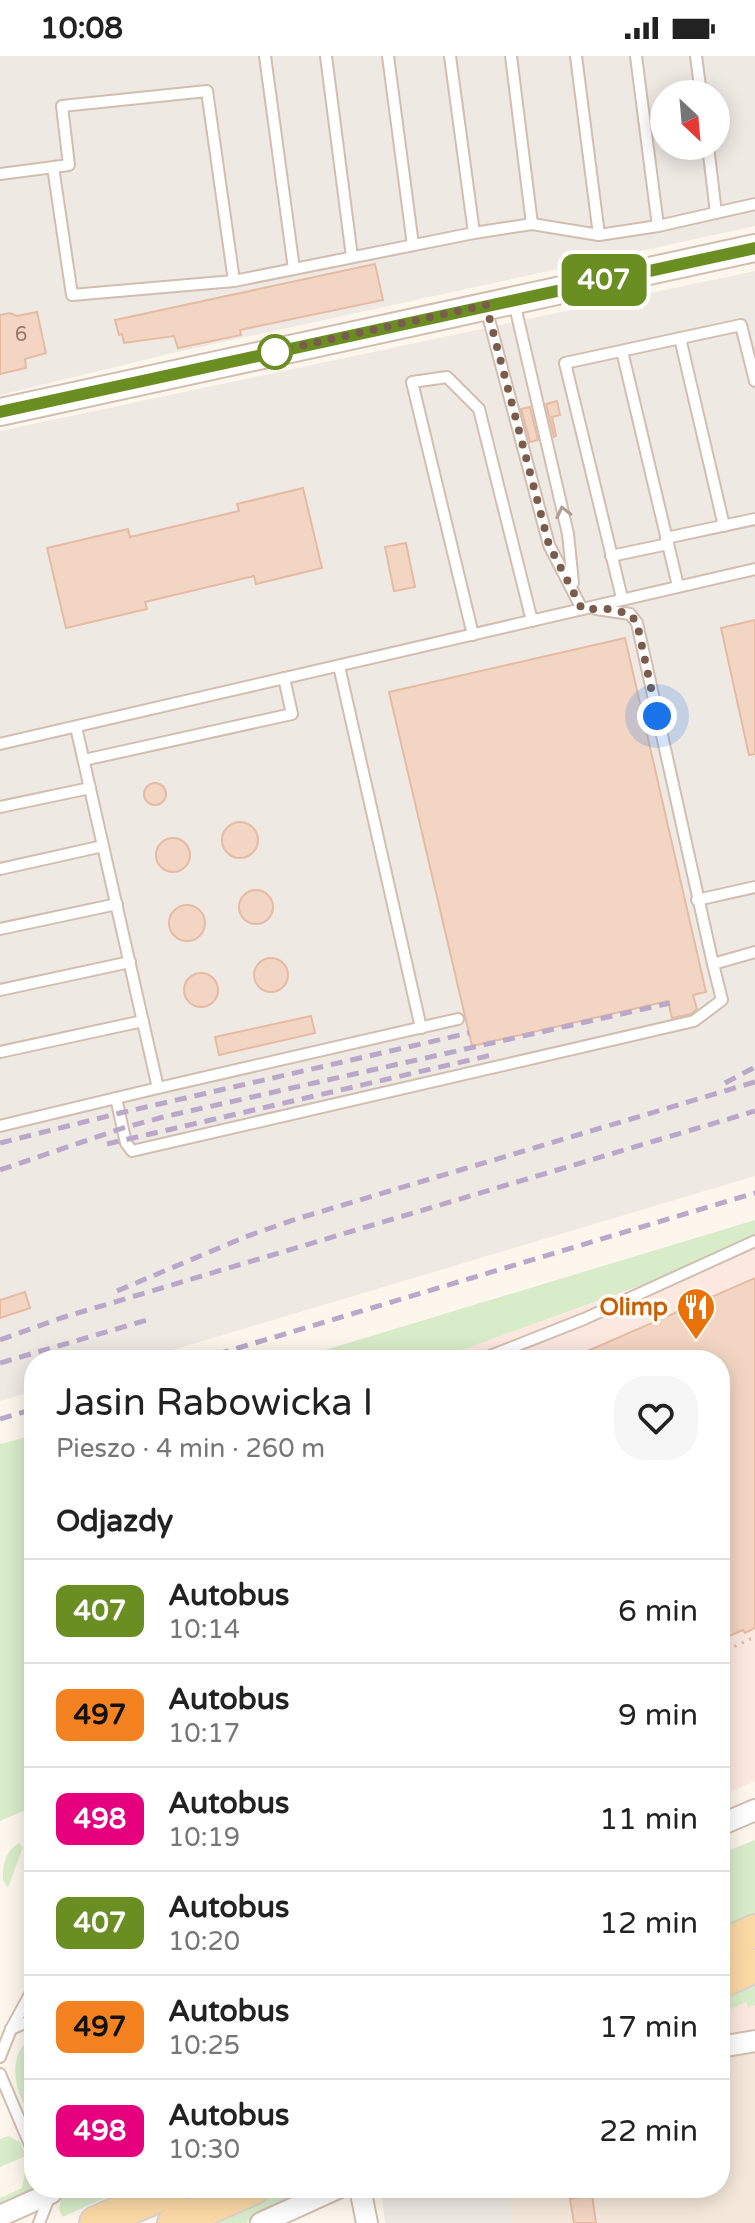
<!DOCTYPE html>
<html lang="pl">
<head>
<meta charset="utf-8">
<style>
	:root { --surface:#fff; --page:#f6f6f6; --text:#222; --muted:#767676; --line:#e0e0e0 }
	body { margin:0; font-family:"Varela Round",sans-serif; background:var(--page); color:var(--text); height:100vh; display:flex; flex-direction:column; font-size:30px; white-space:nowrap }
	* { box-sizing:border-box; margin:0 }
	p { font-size:26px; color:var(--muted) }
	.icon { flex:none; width:44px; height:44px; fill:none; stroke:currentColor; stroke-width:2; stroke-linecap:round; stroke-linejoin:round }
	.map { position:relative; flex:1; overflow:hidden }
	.panel { position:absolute; left:24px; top:1294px; width:706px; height:848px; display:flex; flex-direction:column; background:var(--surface); border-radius:32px; box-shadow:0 4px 20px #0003 }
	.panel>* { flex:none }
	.badge { padding:0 16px; border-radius:12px; font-size:28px; line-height:52px }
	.needle { width:52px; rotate:154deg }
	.tools { position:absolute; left:650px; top:24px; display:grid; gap:16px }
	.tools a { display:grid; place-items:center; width:80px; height:80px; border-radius:50%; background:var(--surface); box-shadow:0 4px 20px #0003; font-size:40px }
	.you { position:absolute; width:40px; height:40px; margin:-20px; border:6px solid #fff; border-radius:50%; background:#1a73e8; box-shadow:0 0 0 12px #1a73e833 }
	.map>.badge { position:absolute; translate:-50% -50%; box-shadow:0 0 0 4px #fff }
	h2 { padding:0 32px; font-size:30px; line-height:72px }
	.round { display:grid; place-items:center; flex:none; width:84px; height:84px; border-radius:32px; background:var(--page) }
	.head { display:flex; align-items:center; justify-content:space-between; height:136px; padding:0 32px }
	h1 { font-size:38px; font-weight:600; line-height:60px }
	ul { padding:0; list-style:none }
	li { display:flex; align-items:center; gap:24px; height:104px; padding:0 32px; border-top:2px solid var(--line) }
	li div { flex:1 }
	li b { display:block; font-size:30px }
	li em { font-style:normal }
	li .badge { min-width:88px; font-weight:700; text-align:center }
	.status { display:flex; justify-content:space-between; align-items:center; height:56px; padding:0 40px; background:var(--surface); direction:ltr }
	.status svg { height:22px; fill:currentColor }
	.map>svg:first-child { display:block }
	.residential { fill:#f5e8da }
	.commercial { fill:#fde8e0 }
	.industrial { fill:#efe9e4; fill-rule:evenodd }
	.green { fill:#d8ecc9 }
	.building { fill:#f3d5c3; stroke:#e6bba3; stroke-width:2 }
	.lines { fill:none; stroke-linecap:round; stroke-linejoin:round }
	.service-casing { stroke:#d1beb0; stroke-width:14 }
	.minor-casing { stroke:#d1beb0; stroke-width:24 }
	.tertiary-casing { stroke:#d1beb0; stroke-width:30 }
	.primary-casing { stroke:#dad1cd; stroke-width:36 }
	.path { stroke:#d9b8a5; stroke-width:3; stroke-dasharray:2 6; stroke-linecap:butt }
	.service { stroke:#fff; stroke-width:10 }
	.minor { stroke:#fff; stroke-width:20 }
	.tertiary { stroke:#fff; stroke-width:26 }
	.primary { stroke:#fbd9a5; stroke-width:32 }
	.rail { stroke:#b9a8c9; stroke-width:5; stroke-dasharray:12 8; stroke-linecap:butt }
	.oneway { stroke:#af9d94 }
	.line-casing { stroke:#fff; stroke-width:18 }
	.line { stroke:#6b8e23; stroke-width:12 }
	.walk { stroke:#7a5c4d; stroke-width:8; stroke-dasharray:0 14.4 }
	.stop-dot { fill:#fff; stroke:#6b8e23; stroke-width:4 }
	.labels { text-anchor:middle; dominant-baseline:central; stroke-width:7; stroke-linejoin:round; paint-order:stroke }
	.number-label { font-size:20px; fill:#987a6a }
	.food-label { font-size:24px; font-weight:bold; fill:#c56008; stroke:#fffaf3; text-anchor:end }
</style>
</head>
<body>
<div class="status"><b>10:08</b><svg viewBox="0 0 49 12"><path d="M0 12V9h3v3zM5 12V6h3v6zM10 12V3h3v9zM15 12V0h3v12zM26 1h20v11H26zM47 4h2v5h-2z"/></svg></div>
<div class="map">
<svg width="755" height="2167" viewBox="0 0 755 2167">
	<rect width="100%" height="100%" fill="#fdf6ec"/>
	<polygon class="residential" points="755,1994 755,2167 509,2167 507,2132 720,2132 720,2001"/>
	<g class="commercial">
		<polygon points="755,1188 755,1725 720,1740 720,1304 434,1304"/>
		<polygon points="746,1946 748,1952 755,1949 755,1978 720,1984 720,1958"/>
	</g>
	<g class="industrial">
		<path d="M0 0H755V170L177 296 0 339ZM664 38H716V90H664Z"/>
		<polygon points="755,215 755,1120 139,1304 34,1304 34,1335 0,1345 0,375"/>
		<polygon points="381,2132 510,2132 511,2167 385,2167"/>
	</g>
	<g class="green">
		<polygon points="755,1164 755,1188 434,1304 292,1304"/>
		<polygon points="34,1379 34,1750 0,1765 0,1388"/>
		<polygon points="755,1784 755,1862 720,1875 720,1798"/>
		<path d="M19 1787 23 1791 8 1832 3 1825C2 1809 5 1796 19 1787Z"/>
		<polygon points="755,1921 755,1949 748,1952 746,1946 720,1958 720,1937"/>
		<path d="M34 1980V2065C16 2041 3 1999 34 1980Z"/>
		<polygon points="8,2080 20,2086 26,2100 0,2111 0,2083"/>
		<polygon points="26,2113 34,2115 34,2132 39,2132 0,2152 0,2142 22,2132"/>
		<polygon points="81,2132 128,2132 62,2161 59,2152 62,2141"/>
		<polygon points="284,2132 324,2132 246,2167 203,2167"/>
	</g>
	<g class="building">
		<polygon points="375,208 383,244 240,274 241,279 178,292 174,280 124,287 122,278 119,279 115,264"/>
		<polygon points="37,256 46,297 25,303 26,312 0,318 0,259 10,257 17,260"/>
		<polygon points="557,345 560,359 552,361 556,380 554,381 546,348"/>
		<polygon points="530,351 538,384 530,386 521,353"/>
		<polygon points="303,432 322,512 256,528 254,520 145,546 147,553 66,572 47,492 128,473 130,481 239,455 237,448"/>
		<polygon points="406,487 415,531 394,535 385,491"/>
		<polygon points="755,564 755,698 749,699 721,572"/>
		<polygon points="625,582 706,936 693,939 697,953 691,958 672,962 668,945 472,990 389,636"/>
		<circle cx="155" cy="738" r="11"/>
		<circle cx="240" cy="784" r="18"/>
		<circle cx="173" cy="799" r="17"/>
		<circle cx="256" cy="851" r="17"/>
		<circle cx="187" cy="867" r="18"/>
		<circle cx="271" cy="919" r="17"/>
		<circle cx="201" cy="934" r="17"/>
		<polygon points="311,960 315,977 219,999 215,981"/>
		<polygon points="755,1222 755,1572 745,1577 743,1574 720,1584 720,1304 567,1304"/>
		<polygon points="25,1236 30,1252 0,1262 0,1244"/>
		<polygon points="592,2139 596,2167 574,2167 570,2143"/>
	</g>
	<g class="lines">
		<defs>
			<g id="service">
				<polyline points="265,0 294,213"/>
				<polyline points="326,0 352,201"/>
				<polyline points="388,0 413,189"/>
				<polyline points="450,0 474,177"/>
				<polyline points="511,0 532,168"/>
				<polyline points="576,0 599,179"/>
				<polyline points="636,0 658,170"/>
				<polyline points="696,0 701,38"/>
				<polyline points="708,90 716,157"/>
				<polyline points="53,111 72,239 234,225"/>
				<polyline points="0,118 69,109 62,50 207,35 234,225 474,177 532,168 599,179 658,170 755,148"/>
				<polyline points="514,246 568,478 573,527"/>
				<polyline points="486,252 549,489 582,553"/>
				<polyline points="680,282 724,470"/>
				<polyline points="666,482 755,463"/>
				<polyline points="668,488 678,530"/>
				<polyline points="611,500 668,488 622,295"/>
				<polyline points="622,542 565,307 741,269 755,325"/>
				<polyline points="596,553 630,558 637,567 713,908 755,896"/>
				<polyline points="473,579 412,326 447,321 479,353 532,565"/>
				<polyline points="339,610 421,972"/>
				<polyline points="0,688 755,513"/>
				<polyline points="84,704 292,658 284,622"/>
				<polyline points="0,751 90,732"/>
				<polyline points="0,813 103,790"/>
				<polyline points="697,844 755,831"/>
				<polyline points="0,873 117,848"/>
				<polyline points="0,934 130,906"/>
				<polyline points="0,996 143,965"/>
				<polyline points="158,1032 458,963"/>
				<polyline points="116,1042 126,1087 132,1095 694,965 722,944 713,908"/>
				<polyline points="0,1070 158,1032 76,671"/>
				<polyline points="480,1304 584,1263 755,1185"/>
				<polyline points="11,1973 34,1963"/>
				<polyline points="0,2001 11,1973 34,1931"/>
				<polyline points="0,2018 34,2098"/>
				<polyline points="39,2167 50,2139"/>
			</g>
			<g id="minor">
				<polyline points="720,1769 755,1754"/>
				<polyline points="720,1991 755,1985"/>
				<polyline points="360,2132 367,2167"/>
				<polyline points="0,2160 51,2137"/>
				<polyline points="261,2167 338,2132"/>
			</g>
			<polyline id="tertiary" points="0,356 755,192"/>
			<g id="primary">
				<polyline points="720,1891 755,1875"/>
				<polyline points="720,1926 755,1910"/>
				<polyline points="96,2167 175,2132"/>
				<polyline points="174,2167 253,2132"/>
			</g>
		</defs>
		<use href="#service" class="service-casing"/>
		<use href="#minor" class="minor-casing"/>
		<use href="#tertiary" class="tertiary-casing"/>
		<use href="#primary" class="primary-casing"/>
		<polyline class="path" points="720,1597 755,1581"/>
		<use href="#service" class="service"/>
		<use href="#minor" class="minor"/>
		<use href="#tertiary" class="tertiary"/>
		<use href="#primary" class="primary"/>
		<g class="rail">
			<polyline points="725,1027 755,1011"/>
			<polyline points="0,1087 120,1057 469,977"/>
			<polyline points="107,1088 496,998"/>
			<polyline points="0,1114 123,1072 163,1061 670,947"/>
			<polyline points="117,1235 245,1181 296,1163 755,1026"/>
			<polyline points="0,1284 61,1262 755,1055"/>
			<polyline points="198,1304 755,1137"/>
			<polyline points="0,1307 147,1264"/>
			<polyline points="0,1363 34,1353"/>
		</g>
	</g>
	<defs><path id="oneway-chevron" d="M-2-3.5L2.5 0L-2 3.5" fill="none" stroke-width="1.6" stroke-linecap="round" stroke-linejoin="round" transform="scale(2)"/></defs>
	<use class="oneway" href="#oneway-chevron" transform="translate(563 456) rotate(-103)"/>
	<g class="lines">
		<defs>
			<polyline id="line" points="0,356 755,192"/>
		</defs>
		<use href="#line" class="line-casing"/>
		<use href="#line" class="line"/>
		<polyline class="walk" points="275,296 268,297 486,249 549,489 582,553 608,553 630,558 637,567 657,660"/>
	</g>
	<defs>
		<symbol id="restaurant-pin" viewBox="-11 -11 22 30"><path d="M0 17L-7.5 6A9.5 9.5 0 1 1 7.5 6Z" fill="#e8710a" stroke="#fffaf3"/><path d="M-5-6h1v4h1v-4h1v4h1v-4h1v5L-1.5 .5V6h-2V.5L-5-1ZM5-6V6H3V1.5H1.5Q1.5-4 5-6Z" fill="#fff"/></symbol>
	</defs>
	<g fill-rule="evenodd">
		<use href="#restaurant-pin" x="674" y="1229" width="44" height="60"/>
	</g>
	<circle class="stop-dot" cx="275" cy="296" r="16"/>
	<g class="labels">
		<g class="number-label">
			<text x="21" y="279">6</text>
		</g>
		<g class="food-label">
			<text x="668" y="1251">Olimp</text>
		</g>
	</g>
</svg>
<div class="tools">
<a><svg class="needle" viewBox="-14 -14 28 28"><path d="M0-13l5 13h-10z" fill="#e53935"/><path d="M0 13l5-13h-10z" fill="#767676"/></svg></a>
</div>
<div class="you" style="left:657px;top:660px"></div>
<b class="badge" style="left:604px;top:224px;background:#6b8e23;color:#fff">407</b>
<section class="panel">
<div class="head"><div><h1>Jasin Rabowicka I</h1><p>Pieszo · 4 min · 260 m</p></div><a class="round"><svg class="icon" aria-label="heart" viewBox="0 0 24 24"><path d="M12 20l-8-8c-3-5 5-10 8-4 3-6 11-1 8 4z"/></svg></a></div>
<h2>Odjazdy</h2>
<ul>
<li><span class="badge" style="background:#6b8e23;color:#fff">407</span><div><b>Autobus</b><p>10:14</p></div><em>6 min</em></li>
<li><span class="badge" style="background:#f58220;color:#111">497</span><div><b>Autobus</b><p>10:17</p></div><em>9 min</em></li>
<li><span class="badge" style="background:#e6007e;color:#fff">498</span><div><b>Autobus</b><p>10:19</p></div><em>11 min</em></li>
<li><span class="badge" style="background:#6b8e23;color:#fff">407</span><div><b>Autobus</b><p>10:20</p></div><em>12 min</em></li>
<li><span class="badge" style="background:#f58220;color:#111">497</span><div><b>Autobus</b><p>10:25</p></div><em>17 min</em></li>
<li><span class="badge" style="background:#e6007e;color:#fff">498</span><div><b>Autobus</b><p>10:30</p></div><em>22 min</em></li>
</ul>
</section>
</div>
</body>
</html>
